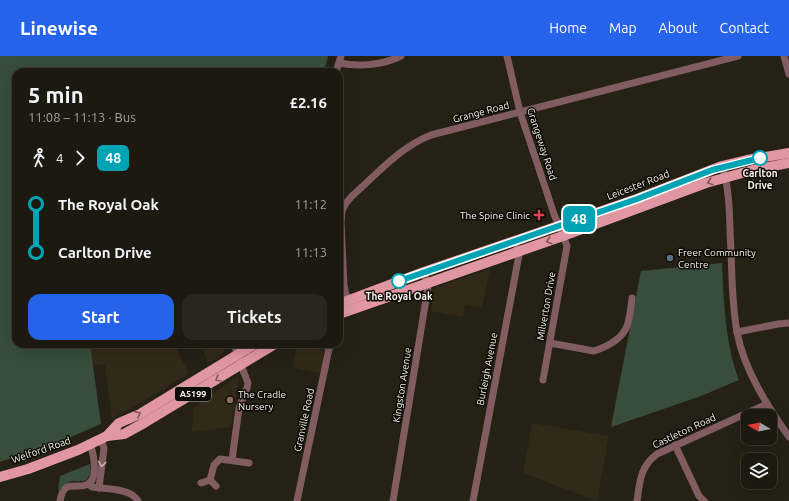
<!DOCTYPE html>
<html lang="en">
<head>
<meta charset="utf-8">
<style>
	:root { --surface:#1c1910; --page:#29261e; --text:#f1f3f6; --muted:#a0a09f; --line:#3a3830; --accent:#2563eb }
	body { margin:0; font-family:Ubuntu,sans-serif; background:var(--page); color:var(--text); height:100vh; display:flex; flex-direction:column; font-size:15px; white-space:nowrap }
	* { box-sizing:border-box; margin:0 }
	p { font-size:13px; color:var(--muted) }
	.icon { flex:none; width:22px; height:22px; fill:none; stroke:currentColor; stroke-width:2; stroke-linecap:round; stroke-linejoin:round }
	.map { position:relative; flex:1; overflow:hidden }
	.panel { position:absolute; left:12px; top:12px; width:331px; height:280px; display:flex; flex-direction:column; background:var(--surface); border-radius:12px; box-shadow:0 4px 16px #0002,0 0 0 1px var(--line) }
	.panel>* { flex:none }
	.badge { padding:0 8px; border-radius:6px; font-size:14px; line-height:26px }
	.needle { width:26px; rotate:280deg }
	.fabs { position:absolute; left:741px; top:353px; display:grid; gap:8px }
	.fabs a { display:grid; place-items:center; width:36px; height:36px; border-radius:8px; background:var(--surface); box-shadow:0 4px 16px #0002,0 0 0 1px var(--line); font-size:20px }
	.map>.badge { position:absolute; translate:-50% -50%; box-shadow:0 0 0 2px #fff }
	.legs { display:flex; align-items:center; gap:6px; height:44px; padding:0 16px; font-size:13px }
	.legs p { margin-inline-start:auto }
	.summary { display:flex; align-items:center; justify-content:space-between; height:68px; padding:0 16px }
	h1 { font-size:22px; font-weight:600; line-height:30px }
	.button { display:flex; gap:8px; margin-top:auto; padding:8px 16px }
	.button a { flex:1; height:46px; border-radius:12px; background:var(--accent); color:#fff; font-size:16px; font-weight:600; line-height:46px; text-align:center }
	.button a+a { background:var(--page); color:var(--text) }
	ul { padding:0 16px; list-style:none }
	li { display:flex; align-items:center; gap:14px; height:48px; font-size:15px }
	li i { display:grid; place-items:center; width:6px; height:100%; margin:0 5px; background:currentColor }
	li i::after { content:''; width:10px; height:10px; margin:-5px; border:3px solid; border-radius:50%; background:var(--surface) }
	li p { margin-inline-start:auto }
	li:first-child i { background:linear-gradient(#0000 50%,currentColor 0) }
	li:last-child i { background:linear-gradient(currentColor 50%,#0000 0) }
	header { display:flex; align-items:center; gap:24px; box-sizing:border-box; height:56px; padding:0 20px; background:var(--accent); color:#fff }
	header strong { font-size:19px }
	nav { display:flex; gap:22px; margin-inline-start:auto; font-size:14px }
	.map>svg:first-child { display:block }
	.built { fill:#322a18 }
	.green { fill:#384d3c }
	.lines { fill:none; stroke-linecap:round; stroke-linejoin:round }
	.minor { stroke:#815d62; stroke-width:7 }
	.primary { stroke:#e197a2; stroke-width:10 }
	.oneway { stroke:#82585c }
	.oneway2 { stroke:#c2b0ae }
	.line-1-casing { stroke:#fff; stroke-width:9 }
	.line-1 { stroke:#00a3b4; stroke-width:6 }
	.stop-1-dot { fill:#fff; stroke:#00a3b4; stroke-width:2 }
	.health-dot { fill:#e0444e; stroke:#0d0b06; stroke-width:1.5 }
	.service-dot { fill:#5c6f8a; stroke:#0d0b06; stroke-width:1.5 }
	.education-dot { fill:#8d6e63; stroke:#0d0b06; stroke-width:1.5 }
	.labels { text-anchor:middle; dominant-baseline:central; stroke-width:3; stroke-linejoin:round; paint-order:stroke }
	.shield { fill:#0d0b06; stroke:#b1aea7; stroke-width:1 }
	.shield-label { font-size:9px; font-weight:bold; fill:#f7f4ec }
	.street-label { font-size:10px; fill:#f7f4ec; stroke:#0d0b06 }
	.stop-label { font-size:10px; font-weight:bold; fill:#f7f4ec; stroke:#0d0b06 }
	.poi-label { font-size:10px; fill:#f7f4ec; stroke:#0d0b06; text-anchor:start }
</style>
</head>
<body>
<header>
<strong>Linewise</strong>
<nav><a>Home</a><a>Map</a><a>About</a><a>Contact</a></nav>
</header>
<div class="map">
<svg width="789" height="445" viewBox="0 0 789 445">
	<rect width="100%" height="100%" fill="#262115"/>
	<g class="built">
		<polygon points="490,213 482,252 465,249 463,261 431,255 434,234 437,231"/>
		<polygon points="90,288 174,288 189,318 112,363 105,308 93,310"/>
		<polygon points="201,288 229,288 229,289 219,301 208,307"/>
		<polygon points="293,288 326,288 320,317 292,311 296,294"/>
		<polygon points="239,319 231,371 192,376 193,352"/>
		<polygon points="532,367 609,380 597,445 523,417"/>
	</g>
	<g class="green">
		<polygon points="0,0 328,0 324,16 16,16 16,288 90,288 101,368 59,386 0,406"/>
		<path d="M722 207C724 247 725 287 739 324L701 340 611 371 641 215Z"/>
		<path d="M90 408V417L87 424C81 426 78 425 73 425 66 426 62 431 58 435L60 420Z"/>
	</g>
	<g class="lines">
		<g class="minor">
			<polyline points="507,0 520,56 554,158 567,190 543,324"/>
			<polyline points="784,0 789,18"/>
			<path d="M339 7C359 11 383 9 401 0"/>
			<polyline points="336,16 341,0"/>
			<path d="M722 110C731 137 729 166 731 194 732 221 732 249 737 276 744 314 767 349 789 381"/>
			<path d="M347 244 344 229 341 166 342 155 346 147 352 140C377 118 400 91 431 79L738 0"/>
			<polyline points="737,276 778,268 789,267"/>
			<path d="M550 287 594 295C606 291 622 283 627 270 630 262 631 251 632 242"/>
			<polyline points="675,389 699,440 704,445"/>
			<polyline points="232,404 239,352 247,332 248,327 241,309 234,288"/>
			<polyline points="210,424 214,409 220,403 249,407"/>
			<polyline points="201,427 210,424 216,430"/>
			<path d="M88 428 92 431C105 433 131 432 138 445"/>
			<polyline points="99,432 104,392 101,384"/>
			<path d="M60 445C64 423 74 433 86 429 99 425 94 398 90 389"/>
			<polyline points="297,445 330,288"/>
			<polyline points="393,445 428,231 424,216"/>
			<polyline points="473,445 519,199 517,192"/>
			<path d="M637 445C640 425 640 411 657 398L767 348"/>
		</g>
		<g class="primary">
			<polyline points="339,248 424,216 637,143 722,110 747,104 789,97"/>
			<polyline points="339,258 563,180 706,127 753,114 789,107"/>
			<polyline points="107,380 119,367 140,358 255,288"/>
			<polyline points="0,421 28,413 78,394 107,380 124,378 144,367 275,288"/>
		</g>
	</g>
	<defs><path id="oneway-chevron" d="M-2-3.5L2.5 0L-2 3.5" fill="none" stroke-width="1.6" stroke-linecap="round" stroke-linejoin="round"/></defs>
	<g class="oneway">
		<use href="#oneway-chevron" transform="translate(710 126) rotate(163)"/>
		<use href="#oneway-chevron" transform="translate(549 185) rotate(161)"/>
		<use href="#oneway-chevron" transform="translate(218 323) rotate(149)"/>
		<use href="#oneway-chevron" transform="translate(138 358) rotate(-27)"/>
	</g>
	<use class="oneway2" href="#oneway-chevron" transform="translate(102 408) rotate(97)"/>
	<g class="lines">
		<defs>
			<polyline id="line-1" points="399,225 637,143 712,114 760,102"/>
		</defs>
		<use href="#line-1" class="line-1-casing"/>
		<use href="#line-1" class="line-1"/>
	</g>
	<g class="stop-1-dot">
		<circle cx="760" cy="102" r="7"/>
		<circle cx="399" cy="225" r="7"/>
	</g>
	<path class="health-dot" d="M537 153h4v4h4v4h-4v4h-4v-4h-4v-4h4z"/>
	<circle class="service-dot" cx="670" cy="202" r="4"/>
	<circle class="education-dot" cx="230" cy="344" r="4"/>
	<g class="labels">
		<rect class="shield" x="175" y="331" width="36" height="14" rx="3"/>
		<g class="shield-label">
			<text x="193" y="338">A5199</text>
		</g>
		<g class="street-label">
			<text transform="translate(481 56) rotate(-15)">Grange Road</text>
			<text transform="translate(542 88) rotate(72)">Grangeway Road</text>
			<text transform="translate(638 129) rotate(-21)">Leicester Road</text>
			<text transform="translate(546 250) rotate(-80)">Milverton Drive</text>
			<text transform="translate(487 313) rotate(-79)">Burleigh Avenue</text>
			<text transform="translate(402 329) rotate(-81)">Kingston Avenue</text>
			<text transform="translate(304 364) rotate(-78)">Granville Road</text>
			<text transform="translate(684 375) rotate(-25)">Castleton Road</text>
			<text transform="translate(41 394) rotate(-19)">Welford Road</text>
		</g>
		<g class="stop-label">
			<text x="760" y="117">Carlton<tspan x="760" dy="12">Drive</tspan></text>
			<text x="399" y="240">The Royal Oak</text>
		</g>
		<g class="poi-label">
			<text x="530" y="159" text-anchor="end">The Spine Clinic</text>
			<text x="678" y="196">Freer Community<tspan x="678" dy="12">Centre</tspan></text>
			<text x="238" y="338">The Cradle<tspan x="238" dy="12">Nursery</tspan></text>
		</g>
	</g>
</svg>
<div class="fabs">
<a><svg class="needle" viewBox="-14 -14 28 28"><path d="M0-13l5 13h-10z" fill="#e53935"/><path d="M0 13l5-13h-10z" fill="#a0a09f"/></svg></a>
<a><svg class="icon" aria-label="layers" viewBox="0 0 24 24"><path d="M12 4l9 5-9 5-9-5zM3 14l9 5 9-5"/></svg></a>
</div>
<b class="badge" style="left:579px;top:163px;background:#00a3b4;color:#fff">48</b>
<section class="panel">
<div class="summary"><div><h1>5 min</h1><p>11:08 – 11:13 · Bus</p></div><b>£2.16</b></div>
<div class="legs"><svg class="icon" aria-label="walk" viewBox="0 0 24 24"><circle cx="13" cy="4" r="2"/><path d="M13 8l-2 6 4 7M11 14l-3 7M7 12l3-4h3l4 4"/></svg>4<svg class="icon" aria-label="forward" viewBox="0 0 24 24"><path d="M9 5l7 7-7 7"/></svg><b class="badge" style="background:#00a3b4;color:#fff">48</b></div>
<ul>
<li><i style="color:#00a3b4"></i><b>The Royal Oak</b><p>11:12</p></li>
<li><i style="color:#00a3b4"></i><b>Carlton Drive</b><p>11:13</p></li>
</ul>
<div class="button"><a>Start</a><a>Tickets</a></div>
</section>
</div>
</body>
</html>
